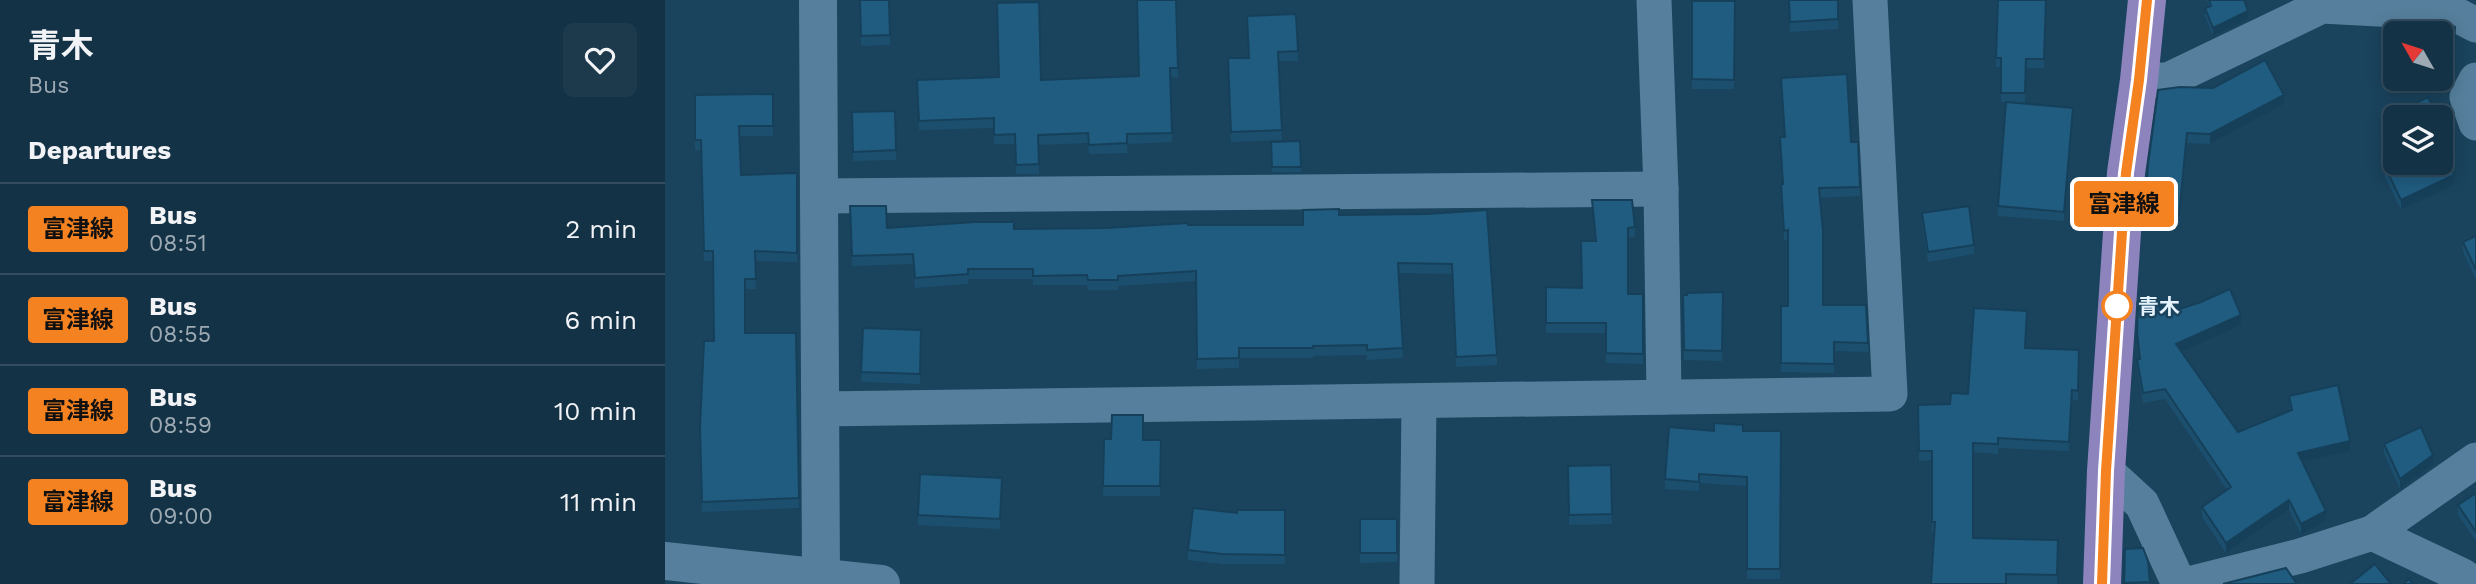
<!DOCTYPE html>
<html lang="en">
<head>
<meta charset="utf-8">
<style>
	:root { --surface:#143246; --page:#1d3a4d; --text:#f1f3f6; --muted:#9daab3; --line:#334d5f }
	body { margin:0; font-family:"Work Sans","Noto Sans JP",sans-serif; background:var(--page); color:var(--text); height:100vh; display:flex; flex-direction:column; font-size:26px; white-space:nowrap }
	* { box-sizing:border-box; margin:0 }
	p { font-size:23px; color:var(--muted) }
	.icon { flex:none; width:38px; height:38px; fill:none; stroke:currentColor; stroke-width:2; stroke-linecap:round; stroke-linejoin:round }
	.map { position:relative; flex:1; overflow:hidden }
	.side { display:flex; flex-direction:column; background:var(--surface); width:665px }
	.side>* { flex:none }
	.badge { padding:0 14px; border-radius:5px; font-size:24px; line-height:46px }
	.needle { width:46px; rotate:309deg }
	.controls { position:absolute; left:1718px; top:21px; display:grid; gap:14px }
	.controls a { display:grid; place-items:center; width:70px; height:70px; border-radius:10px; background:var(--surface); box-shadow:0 4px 18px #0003,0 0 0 2px var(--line); font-size:35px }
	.map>.badge { position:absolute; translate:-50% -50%; box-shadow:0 0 0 4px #fff }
	h2 { padding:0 28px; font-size:26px; line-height:63px }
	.round { display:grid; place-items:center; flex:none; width:74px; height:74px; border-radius:10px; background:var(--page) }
	.summary { display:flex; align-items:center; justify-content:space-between; height:119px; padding:0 28px }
	h1 { font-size:33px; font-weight:700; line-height:52px }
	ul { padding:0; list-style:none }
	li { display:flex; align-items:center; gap:21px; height:91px; padding:0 28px; border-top:2px solid var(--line) }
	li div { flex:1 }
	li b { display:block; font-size:26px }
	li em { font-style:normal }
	li .badge { min-width:77px; font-weight:700; text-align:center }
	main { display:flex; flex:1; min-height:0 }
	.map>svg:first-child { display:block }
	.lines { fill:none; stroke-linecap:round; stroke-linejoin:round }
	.minor { stroke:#557f9c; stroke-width:35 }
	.tertiary { stroke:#557f9c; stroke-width:38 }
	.trunk { stroke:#8d84bd; stroke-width:38 }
	.wall { fill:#1c4f6e }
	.shaded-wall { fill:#16405a }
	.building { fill:#205c80; stroke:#16405a; stroke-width:2 }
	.line-casing { stroke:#fff; stroke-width:16 }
	.line { stroke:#f58220; stroke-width:10 }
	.stop-dot { fill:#fff; stroke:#f58220; stroke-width:3.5 }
	.labels { text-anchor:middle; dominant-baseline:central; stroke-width:5; stroke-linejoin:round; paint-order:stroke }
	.stop-label { font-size:21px; font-weight:bold; fill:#e4f2fb; stroke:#1a435d; text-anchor:start }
</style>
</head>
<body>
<main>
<section class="side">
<div class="summary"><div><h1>青木</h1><p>Bus</p></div><a class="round"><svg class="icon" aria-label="heart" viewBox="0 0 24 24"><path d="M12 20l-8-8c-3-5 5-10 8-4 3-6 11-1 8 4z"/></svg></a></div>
<h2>Departures</h2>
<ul>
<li><span class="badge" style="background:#f58220;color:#111">富津線</span><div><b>Bus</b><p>08:51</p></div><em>2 min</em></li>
<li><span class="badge" style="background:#f58220;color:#111">富津線</span><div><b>Bus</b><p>08:55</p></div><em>6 min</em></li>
<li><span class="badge" style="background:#f58220;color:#111">富津線</span><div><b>Bus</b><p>08:59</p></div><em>10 min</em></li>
<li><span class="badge" style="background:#f58220;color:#111">富津線</span><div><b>Bus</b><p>09:00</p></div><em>11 min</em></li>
</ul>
</section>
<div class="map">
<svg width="1811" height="584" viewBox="0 0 1811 584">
	<rect width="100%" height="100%" fill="#1a435d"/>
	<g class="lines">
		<g class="minor">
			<polyline points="989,0 996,189 999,397"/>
			<polyline points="1474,80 1503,80 1657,6 1788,13 1811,25"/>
			<polyline points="1811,80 1802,97 1811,123"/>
			<polyline points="155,196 996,189"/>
			<polyline points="156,409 1225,394 1205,0"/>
			<polyline points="1441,471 1477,504 1514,584"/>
			<polyline points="1707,533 1796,575 1809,584"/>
			<polyline points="752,584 754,401"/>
			<polyline points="1524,584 1635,556 1707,533 1811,460"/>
		</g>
		<g class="tertiary">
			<polyline points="153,0 156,578"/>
			<polyline points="0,561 216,584"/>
		</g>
		<polyline class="trunk" points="1437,584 1441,471 1461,173 1474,80 1482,0"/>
	</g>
	<g class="wall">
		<polygon points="194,0 224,0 225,45 196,46"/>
		<polygon points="511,0 513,77 505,78 507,142 462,144 462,153 424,154 423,143 374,145 374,174 351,174 350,144 329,144 329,128 254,130 252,80 376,80 474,76"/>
		<polygon points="1124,0 1173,0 1173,29 1125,32"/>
		<polygon points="1381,0 1379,68 1361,68 1360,103 1336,102 1336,67 1331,67 1331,58"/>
		<polygon points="1542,0 1579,0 1583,19 1548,36 1540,16 1540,8 1544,7"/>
		<polygon points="1027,1 1070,1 1069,89 1027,89"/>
		<polygon points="631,14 633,61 614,61 617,140 566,142 563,58 583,58 582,26"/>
		<polygon points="1790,27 1788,78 1776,78 1776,33"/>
		<polygon points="1515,87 1619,104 1545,144 1522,143 1514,225 1480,221 1480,211"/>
		<polygon points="108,94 108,136 74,136 76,175 132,173 132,262 90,261 91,289 80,289 80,333 131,333 134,508 37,512 35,428 49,341 48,261 39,261 36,150 30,150 30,95"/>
		<polygon points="230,111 231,160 188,161 187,112"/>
		<polygon points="1723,117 1731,117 1731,143 1723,127"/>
		<polygon points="1408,118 1399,221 1333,216 1333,206"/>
		<polygon points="1115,137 1186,142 1195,187 1195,196 1155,198 1158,305 1203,343 1203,352 1169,351 1169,373 1116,372 1116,306 1123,306 1123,240 1119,240 1116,193 1116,184 1117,184"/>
		<polygon points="635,141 636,172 607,172 606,142"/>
		<polygon points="1720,167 1789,185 1736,210 1720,177"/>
		<polygon points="927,200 970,227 970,237 963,238 963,294 978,294 978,364 941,363 941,333 881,333 881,287 917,288 930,241"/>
		<polygon points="185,206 222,228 349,229 523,225 638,225 674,215 762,214 832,355 832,365 791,367 787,274 734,273 738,358 702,360 702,355 648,356 648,358 574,358 574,368 532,369 531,281 453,286 453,290 423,290 422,285 368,285 368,279 303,279 303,284 250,288 248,264 187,266"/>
		<polygon points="1257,213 1309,245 1309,254 1263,262 1257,223"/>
		<polygon points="1811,236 1811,280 1798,252 1798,242"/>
		<polygon points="1058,292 1057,361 1019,360 1018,295"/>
		<polygon points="1496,315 1576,325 1516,351 1573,432 1625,411 1624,396 1685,451 1637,462 1661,521 1636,534 1624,510 1561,553 1537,517 1537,507 1562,490 1500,399 1478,403 1472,369 1472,359 1474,359 1472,332"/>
		<polygon points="1362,320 1361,348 1414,350 1413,400 1407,400 1404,451 1333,448 1333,454 1308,452 1308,538 1393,540 1392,584 1341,584 1269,532 1267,532 1267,460 1254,461 1253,405 1285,404 1303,394"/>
		<polygon points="198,328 256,330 255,384 196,382"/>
		<polygon points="1049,431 1116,431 1115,579 1082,579 1082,486 1034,483 1034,491 1000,489 1000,479"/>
		<polygon points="439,439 496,440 495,496 438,496"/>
		<polygon points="1719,444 1768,465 1735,489 1719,453"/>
		<polygon points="946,465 947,524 904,525 903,466"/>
		<polygon points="337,478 335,529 253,525 253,515"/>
		<polygon points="1811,493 1811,541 1793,515 1793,505"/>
		<polygon points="620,510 620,564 557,564 523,560 523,550"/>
		<polygon points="695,519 732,519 732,562 695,563"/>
		<polygon points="1460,549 1483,561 1485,584 1459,584"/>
	</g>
	<g class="shaded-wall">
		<polygon points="1583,11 1583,19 1548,36 1548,28"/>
		<polygon points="1619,95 1619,104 1545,144 1545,134"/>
		<polygon points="1408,108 1408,118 1399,221 1399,212"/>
		<polygon points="1522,133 1522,143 1514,225 1514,215"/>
		<polygon points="1789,175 1789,185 1736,210 1736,200"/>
		<polygon points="1576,315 1576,325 1511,354 1511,344"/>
		<polygon points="1685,441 1685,451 1633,463 1633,453"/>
		<polygon points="1768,455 1768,465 1735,489 1735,479"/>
		<polygon points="1624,500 1624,510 1561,553 1561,543"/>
		<polygon points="1661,511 1661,521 1636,534 1636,524"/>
	</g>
	<g class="building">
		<polygon points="195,0 224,0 225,35 196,36"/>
		<polygon points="472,0 511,0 513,68 505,68 507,133 462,134 462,143 424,145 423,133 373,135 374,164 351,165 350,134 329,135 329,118 254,121 252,80 334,77 332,3 374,2 376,80 474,76"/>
		<polygon points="1124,0 1173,0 1173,19 1125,22"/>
		<polygon points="1333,0 1381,0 1379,59 1361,59 1360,93 1336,93 1336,58 1331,58"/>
		<polygon points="1544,0 1579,0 1583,11 1548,28 1540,8 1546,6"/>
		<polygon points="1027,1 1070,1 1069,80 1027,79"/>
		<polygon points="631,14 633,51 613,52 617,130 566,132 563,58 584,58 582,16"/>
		<polygon points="1735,21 1783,23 1790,27 1788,68 1776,68 1776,33 1734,33"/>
		<polygon points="1600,60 1619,95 1545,134 1522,133 1514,215 1480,211 1483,165 1493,90 1515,87 1548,88"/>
		<polygon points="1182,74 1186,142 1193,142 1195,187 1154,188 1158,231 1158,305 1201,305 1203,343 1169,342 1169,364 1116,363 1116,306 1123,306 1123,230 1119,231 1116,184 1118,184 1115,137 1120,137 1116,78"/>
		<polygon points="108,94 108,126 74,126 76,175 132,173 132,253 90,251 91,279 80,279 80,333 131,333 134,498 37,502 35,428 39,341 49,341 48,251 39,251 36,140 30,140 30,95"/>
		<polygon points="1763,97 1773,117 1731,117 1731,133 1723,117"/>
		<polygon points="1341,102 1408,108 1399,212 1333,206"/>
		<polygon points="230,111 231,150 188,152 187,112"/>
		<polygon points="635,141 636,167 607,167 606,142"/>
		<polygon points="1776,148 1789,175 1736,200 1720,167 1731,163 1776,163"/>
		<polygon points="927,200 967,200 970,227 963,228 963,294 978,294 978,354 941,353 941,323 881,323 881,287 917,288 916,241 931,241"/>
		<polygon points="185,206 221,206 222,228 310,222 349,222 349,229 441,228 523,223 523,225 638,225 638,210 674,209 674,215 762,214 822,210 832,355 791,357 787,264 733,263 738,348 702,350 702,345 648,346 648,348 574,348 574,358 532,359 531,271 453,276 453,280 423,280 422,275 368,276 368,269 303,269 303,274 250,278 248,254 187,256"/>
		<polygon points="1304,206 1309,245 1263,252 1257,213"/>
		<polygon points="1811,236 1811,270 1798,242"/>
		<polygon points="1565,289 1576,315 1511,344 1573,432 1627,410 1624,396 1673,385 1685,441 1633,453 1661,511 1636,524 1624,500 1561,543 1537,507 1566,487 1500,389 1478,393 1472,359 1475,359 1472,332 1473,308 1494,305 1496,315 1536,302"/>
		<polygon points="1058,292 1057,351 1019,350 1018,295 1022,295 1022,293"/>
		<polygon points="1309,308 1362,311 1360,348 1414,350 1413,391 1407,390 1404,442 1333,438 1333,444 1308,443 1308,538 1393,540 1392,575 1341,574 1341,584 1266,584 1270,522 1267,522 1267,451 1254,451 1253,405 1285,404 1286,393 1303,394"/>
		<polygon points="198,328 256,330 255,374 196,372"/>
		<polygon points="447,415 478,415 478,440 496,440 495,486 438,486 439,439 446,439"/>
		<polygon points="1049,423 1078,425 1078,431 1116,431 1115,569 1082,569 1082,477 1034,474 1034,482 1000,479 1004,427 1049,431"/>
		<polygon points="1756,427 1768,455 1735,479 1719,444"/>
		<polygon points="946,465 947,514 904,515 903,466"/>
		<polygon points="255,474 337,478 335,519 253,515"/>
		<polygon points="1811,493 1811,532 1793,505"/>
		<polygon points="528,508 572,513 572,510 620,510 620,555 557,554 523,550"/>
		<rect x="695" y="519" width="37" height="34"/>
		<polygon points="1478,548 1483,561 1485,582 1459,583 1460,549"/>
		<polygon points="1710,564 1726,584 1685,584"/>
		<polygon points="1621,568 1632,584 1558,584"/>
		<polygon points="1744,579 1748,584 1738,584"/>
	</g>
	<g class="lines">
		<defs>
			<polyline id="line" points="1437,584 1441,471 1461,173 1474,80 1482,0"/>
		</defs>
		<use href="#line" class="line-casing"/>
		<use href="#line" class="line"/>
	</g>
	<circle class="stop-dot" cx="1452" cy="306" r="14"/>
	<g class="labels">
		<g class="stop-label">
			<text x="1473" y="306">青木</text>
		</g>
	</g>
</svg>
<div class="controls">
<a><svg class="needle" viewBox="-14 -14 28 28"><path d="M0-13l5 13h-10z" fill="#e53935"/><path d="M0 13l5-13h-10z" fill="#9daab3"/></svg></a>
<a><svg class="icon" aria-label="layers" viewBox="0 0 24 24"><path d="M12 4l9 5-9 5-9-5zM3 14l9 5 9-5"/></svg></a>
</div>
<b class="badge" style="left:1459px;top:204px;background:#f58220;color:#111">富津線</b>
</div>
</main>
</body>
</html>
